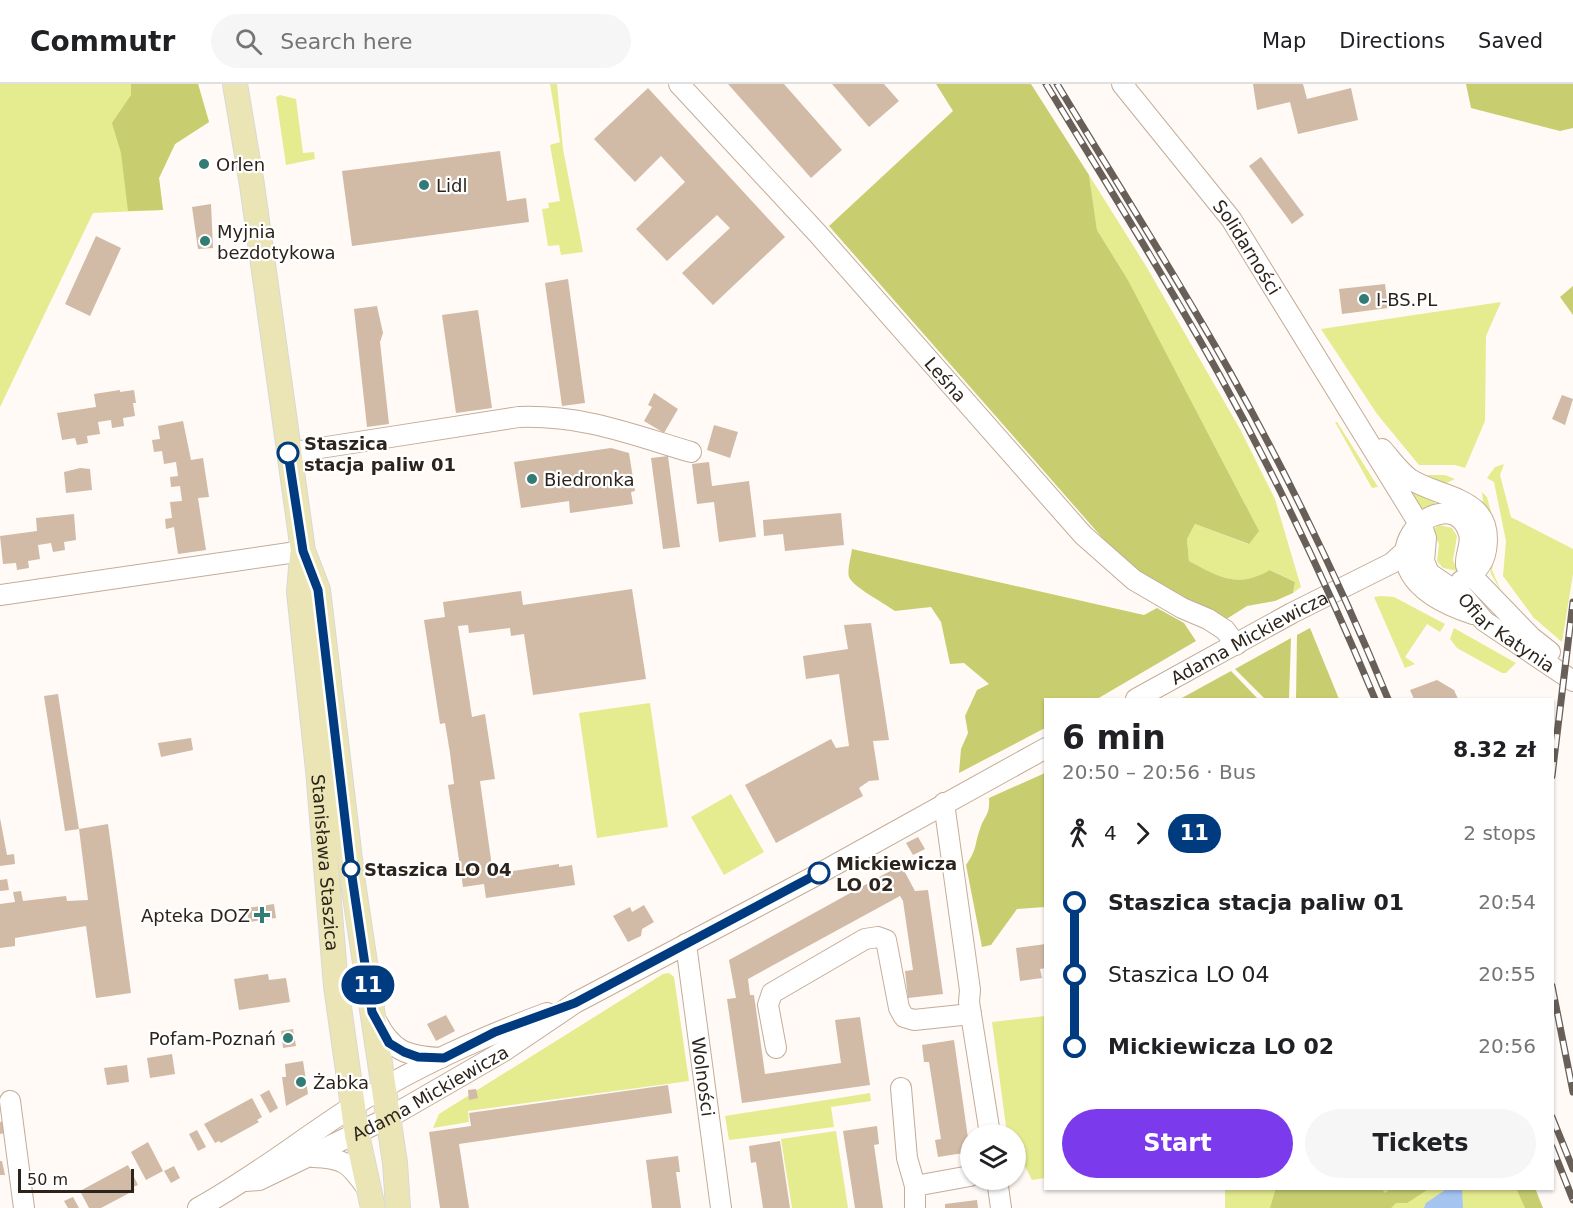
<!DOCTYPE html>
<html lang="en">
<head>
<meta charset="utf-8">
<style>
	:root { --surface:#fff; --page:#f6f6f6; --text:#202124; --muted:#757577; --line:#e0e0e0; --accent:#7c3aed }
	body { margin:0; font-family:"DejaVu Sans",sans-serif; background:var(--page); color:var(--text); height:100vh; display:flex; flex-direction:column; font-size:22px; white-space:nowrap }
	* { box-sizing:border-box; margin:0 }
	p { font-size:20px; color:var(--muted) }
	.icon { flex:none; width:33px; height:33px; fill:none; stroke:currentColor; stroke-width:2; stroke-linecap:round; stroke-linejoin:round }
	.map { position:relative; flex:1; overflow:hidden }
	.side { position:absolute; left:1044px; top:614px; width:510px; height:492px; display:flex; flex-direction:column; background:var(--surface); border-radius:0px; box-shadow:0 2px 4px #0004 }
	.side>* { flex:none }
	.badge { padding:0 12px; border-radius:20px; font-size:21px; line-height:39px }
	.tools { position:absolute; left:960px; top:1040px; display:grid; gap:12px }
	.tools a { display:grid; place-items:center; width:66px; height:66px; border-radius:50%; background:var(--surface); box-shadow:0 2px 4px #0004; font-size:30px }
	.scale { position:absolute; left:18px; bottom:15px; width:116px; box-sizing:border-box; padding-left:6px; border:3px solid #2c241c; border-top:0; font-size:16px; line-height:21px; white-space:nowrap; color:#2c241c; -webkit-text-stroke:4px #fff; paint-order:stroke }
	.map>.badge { position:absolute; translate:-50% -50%; box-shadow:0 0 0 3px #fff }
	.legs { display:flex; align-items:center; gap:9px; height:66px; padding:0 18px; font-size:20px }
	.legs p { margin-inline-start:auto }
	.head { display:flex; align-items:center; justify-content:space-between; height:102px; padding:0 18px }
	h1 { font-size:33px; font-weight:600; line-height:45px }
	.button { display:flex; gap:12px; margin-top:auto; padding:12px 18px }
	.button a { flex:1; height:69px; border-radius:36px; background:var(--accent); color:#fff; font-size:24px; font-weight:600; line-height:69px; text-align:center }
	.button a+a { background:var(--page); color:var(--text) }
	ul { padding:0 18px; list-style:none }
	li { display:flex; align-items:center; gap:21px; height:72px; font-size:22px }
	li i { display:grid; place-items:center; width:9px; height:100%; margin:0 8px; background:currentColor }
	li i::after { content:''; width:15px; height:15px; margin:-8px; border:4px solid; border-radius:50%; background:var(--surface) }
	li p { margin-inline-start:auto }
	li:first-child i { background:linear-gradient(#0000 50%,currentColor 0) }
	li:last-child i { background:linear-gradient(currentColor 50%,#0000 0) }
	header { display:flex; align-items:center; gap:36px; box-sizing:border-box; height:84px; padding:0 30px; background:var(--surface); border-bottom:2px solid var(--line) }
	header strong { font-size:28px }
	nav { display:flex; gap:33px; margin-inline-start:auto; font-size:21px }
	.search { width:420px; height:54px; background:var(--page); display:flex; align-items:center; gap:15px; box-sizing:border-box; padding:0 21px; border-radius:33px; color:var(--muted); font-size:22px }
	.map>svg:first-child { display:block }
	.green { fill:#e5eb8f }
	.forest { fill:#c8ce6f }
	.water { fill:#a5c4f0 }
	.building { fill:#d1baa6 }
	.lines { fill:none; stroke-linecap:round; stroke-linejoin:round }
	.minor-casing { stroke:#c3ac98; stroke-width:22 }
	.major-casing { stroke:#d9d8d6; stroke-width:26 }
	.minor { stroke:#fff; stroke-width:20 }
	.major { stroke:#ebe5b6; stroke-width:24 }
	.rail-casing { stroke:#675f58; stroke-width:7 }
	.rail { stroke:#fff; stroke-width:4.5; stroke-dasharray:14; stroke-linecap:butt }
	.line-1-casing { stroke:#fff; stroke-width:14 }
	.line-1 { stroke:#003b80; stroke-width:9 }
	.poi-dot { fill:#337b75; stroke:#fff; stroke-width:2 }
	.stop-1-dot { fill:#fff; stroke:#003b80; stroke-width:3 }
	.labels { text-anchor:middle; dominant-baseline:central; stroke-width:4.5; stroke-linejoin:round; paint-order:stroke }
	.poi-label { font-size:18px; fill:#2c241c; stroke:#fff; text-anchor:start }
	.street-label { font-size:18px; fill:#2c241c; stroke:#fff }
	.stop-label { font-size:18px; font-weight:bold; fill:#2c241c; stroke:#fff; text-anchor:start }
</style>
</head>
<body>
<header>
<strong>Commutr</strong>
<div class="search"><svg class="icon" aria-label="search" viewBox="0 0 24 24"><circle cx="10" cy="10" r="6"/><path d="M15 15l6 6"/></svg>Search here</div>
<nav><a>Map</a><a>Directions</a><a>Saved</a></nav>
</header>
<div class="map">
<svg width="1573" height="1124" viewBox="0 0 1573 1124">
	<rect width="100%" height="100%" fill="#fffaf6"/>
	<g class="green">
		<polygon points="0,0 198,0 209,38 175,60 159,94 163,126 93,129 0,323"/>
		<polygon points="550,0 557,0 563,65 583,168 561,171 559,161 548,162 542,125 549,124 548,119 560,117 550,61 560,58"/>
		<polygon points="280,11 296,15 303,69 314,68 315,75 286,81 276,13"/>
		<path d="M1089 91 1146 182 1240 345 1275 415 1301 503 1293 509 1295 498 1271 486C1237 505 1220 493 1189 477L1187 455 1195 440 1248 460 1245 420 1128 196 1097 146Z"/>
		<polygon points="1501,218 1486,252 1485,337 1465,384 1455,381 1419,381 1377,330 1321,245"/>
		<polygon points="1335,338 1337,338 1378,403 1372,404"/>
		<polygon points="1504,380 1500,391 1511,433 1573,465 1573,490 1562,558 1534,534 1503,492 1506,457 1494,398 1487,394 1495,383"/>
		<polygon points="1425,391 1445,391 1455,395 1444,400 1420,394"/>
		<polygon points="1406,404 1435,418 1435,420 1417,427"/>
		<polygon points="1482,408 1487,413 1495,442 1496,463 1492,486 1501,507 1491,490"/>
		<polygon points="1439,441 1452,444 1457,452 1453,476 1457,487 1443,484 1437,477 1439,460 1432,446"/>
		<polygon points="1381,512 1394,513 1445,540 1440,548 1427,540 1405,573 1415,580 1405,584 1374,513"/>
		<polygon points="1454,544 1516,579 1506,589 1502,589 1457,564 1450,555"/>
		<polygon points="650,619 668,743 597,754 579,629"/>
		<polygon points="731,710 764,768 724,791 691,733"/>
		<polygon points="669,889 674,893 689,997 468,1027 469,1038 433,1044 439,1030 663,890"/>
		<polygon points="1045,932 1045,1094 1032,1096 1019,1071 1016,1071 1016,1050 1007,1050 992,938"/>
		<polygon points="870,1009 871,1017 831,1023 834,1043 729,1056 725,1032"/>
		<polygon points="836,1047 848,1124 792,1124 781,1055"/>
		<polygon points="1225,1104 1527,1104 1535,1124 1225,1124"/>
	</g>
	<g class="forest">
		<polygon points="131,0 198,0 209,38 175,60 159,94 163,126 128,127 121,69 112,39 131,11"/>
		<path d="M936 0H1031L1089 91 1097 146 1128 196 1259 447 1249 460 1195 440 1187 455 1189 477C1220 493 1237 505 1270 486L1295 498 1293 509 1275 517 1247 522 1225 536 1154 498 1113 466 829 142 953 27Z"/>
		<polygon points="1466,0 1573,0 1573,44 1560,47 1471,24"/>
		<polygon points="1573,202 1573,231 1560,213"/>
		<path d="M852 465 1144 531 1157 524 1184 539 1196 557 1097 615H1046L1045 644 959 689 961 665 968 649 965 632 977 606 989 600 964 579 950 580 941 538 931 523 895 527C884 519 853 503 849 493 847 486 851 473 852 465Z"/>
		<polygon points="1310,544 1339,615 1296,615 1297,551"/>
		<polygon points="1291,554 1289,615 1265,615 1235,585"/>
		<polygon points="1231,587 1258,615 1180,615"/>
		<path d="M1045 689V823L1017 825 991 861 982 863 966 781C978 764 974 761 980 745 985 730 990 732 989 714Z"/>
		<polygon points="1276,1104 1381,1104 1385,1109 1388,1107 1386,1104 1430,1104 1407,1119 1396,1119 1391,1124 1270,1124"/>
		<polygon points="1516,1104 1535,1104 1543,1124 1525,1124"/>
	</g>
	<polygon class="water" points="1448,1104 1462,1104 1463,1124 1424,1124 1426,1119"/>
	<g class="building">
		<polygon points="728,0 784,0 842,66 811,94"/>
		<polygon points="832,0 884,0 899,17 869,43"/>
		<polygon points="1253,0 1303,0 1307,15 1351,4 1358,36 1298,50 1290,18 1257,26"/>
		<polygon points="648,4 785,153 713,221 682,189 730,144 717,131 667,177 636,145 685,98 661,72 635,98 594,55"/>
		<polygon points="500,67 507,117 526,114 529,138 352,162 342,87"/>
		<polygon points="1261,73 1304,131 1292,140 1249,82"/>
		<polygon points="211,120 213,164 198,165 192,123"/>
		<polygon points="96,152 121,164 90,232 65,220"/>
		<polygon points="568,195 585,319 562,322 545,199"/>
		<polygon points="1385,200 1388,224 1342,230 1339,205"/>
		<polygon points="377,222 383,249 380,258 389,340 367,343 354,225"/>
		<polygon points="478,226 492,324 456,329 442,231"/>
		<polygon points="120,306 120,308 134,306 136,319 133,319 135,332 123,334 124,342 112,344 111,336 98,338 100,350 87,352 88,359 77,361 75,354 62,356 57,329 96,323 94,310"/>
		<polygon points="654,309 678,325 664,349 644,337 652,323 648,321"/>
		<polygon points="1562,311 1573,315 1565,341 1552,335"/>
		<polygon points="183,337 191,376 203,374 209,413 198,414 206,466 178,470 174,443 166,445 165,435 172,434 170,418 182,417 180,402 171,403 170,393 178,392 176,378 164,380 162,367 154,368 152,356 160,355 158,342"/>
		<polygon points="714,341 738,348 730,374 707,366"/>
		<polygon points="611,364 629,369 635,407 631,408 633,420 570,429 569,417 521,424 514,378"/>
		<polygon points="668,372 680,463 663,465 651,374"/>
		<polygon points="709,378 712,402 749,397 756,453 719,458 714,418 697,420 692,380"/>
		<polygon points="80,384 90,385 92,406 66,409 64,388"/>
		<polygon points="841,429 844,461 785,467 783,450 764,452 763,436"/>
		<polygon points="74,430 76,456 64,458 65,466 53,468 51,459 38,461 40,475 28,477 29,484 17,486 16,479 3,480 0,452 37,447 36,434"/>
		<polygon points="632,505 646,595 533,611 524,550 511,552 510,544 469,549 468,541 458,542 472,633 485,630 495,695 480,697 493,790 559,780 559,783 572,781 575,801 486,814 484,800 463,803 448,701 454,700 450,669 445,639 440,640 424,536 445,533 443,518 521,507 523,521"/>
		<polygon points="871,539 889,656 873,657 879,696 869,697 859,704 863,712 776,759 745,701 831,655 836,664 849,662 839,590 806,595 803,572 848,565 844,541"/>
		<polygon points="1437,596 1454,606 1458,615 1414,615 1410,606"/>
		<polygon points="58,610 79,745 65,747 44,612"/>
		<polygon points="191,654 193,666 161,673 158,659"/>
		<polygon points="0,734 7,771 14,770 15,780 0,782"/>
		<polygon points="108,740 131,909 96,914 86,842 15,854 15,862 0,864 0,820 15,818 13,808 21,807 23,817 66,812 67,817 88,816 79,745"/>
		<polygon points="918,753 925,765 913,771 906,759"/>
		<polygon points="901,781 915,807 928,806 943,910 908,914 905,887 913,886 903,817 900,812 748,895 750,911 754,911 765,990 841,979 835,936 860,933 870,1001 742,1019 727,915 736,914 729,876"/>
		<polygon points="7,795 9,806 0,807 0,796"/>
		<polygon points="274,820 276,834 249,838 247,824"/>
		<polygon points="644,821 654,838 642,845 641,852 628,858 613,832 630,823 632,828"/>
		<polygon points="1046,860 1046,884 1040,885 1042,894 1020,897 1016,864"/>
		<polygon points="268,890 269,896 286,894 290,918 239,926 234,895"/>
		<polygon points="446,931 455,947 436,957 427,940"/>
		<polygon points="293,945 296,962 283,964 281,947"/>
		<polygon points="954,956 970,1068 938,1073 935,1056 941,1055 929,978 924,978 922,961"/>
		<polygon points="172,970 175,990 150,994 147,974"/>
		<polygon points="303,977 308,1010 286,1022 282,993 286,993 285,980"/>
		<polygon points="127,981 129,998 107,1001 104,984"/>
		<polygon points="668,1001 672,1029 459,1060 469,1124 440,1124 429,1048 471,1042 469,1029"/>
		<polygon points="476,1005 478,1014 469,1016 468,1006"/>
		<polygon points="269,1006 278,1024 270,1029 260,1011"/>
		<polygon points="252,1014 262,1033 257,1036 259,1038 221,1059 219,1057 215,1059 204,1040"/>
		<polygon points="4,1037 5,1049 0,1050 0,1038"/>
		<polygon points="877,1042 879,1060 874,1061 883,1124 855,1124 843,1047"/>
		<polygon points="197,1046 206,1063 198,1067 189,1050"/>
		<polygon points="780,1057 790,1124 763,1124 756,1078 751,1079 749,1062"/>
		<polygon points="148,1058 163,1087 146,1096 131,1068"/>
		<polygon points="678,1072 680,1088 676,1088 681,1124 652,1124 646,1076"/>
		<polygon points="0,1077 2,1077 5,1091 0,1091"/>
		<polygon points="128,1081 138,1101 133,1103 135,1106 101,1124 89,1124 80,1107"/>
		<polygon points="174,1082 180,1094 171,1099 164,1087"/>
		<polygon points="73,1113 79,1124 68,1124 64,1117"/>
		<polygon points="977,1116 978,1124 945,1124 945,1120"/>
	</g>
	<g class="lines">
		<defs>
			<g id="minor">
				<path id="s1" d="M679 0 818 150 1083 451 1134 496 1182 524 1208 535 1225 546 1236 561"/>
				<path id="s2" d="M1122 0 1231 135 1424 448 1426 454 1424 477 1429 489 1463 512 1484 537 1573 597"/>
				<path d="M1382 365C1391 375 1399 387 1410 395 1441 415 1495 412 1486 466 1484 480 1474 491 1461 497"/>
				<path d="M288 369 519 333C584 331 630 350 691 368"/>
				<polyline points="0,511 303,467"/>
				<path d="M1473 530C1332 484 1452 387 1469 450 1472 460 1465 470 1466 481L1471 491 1531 553 1550 568"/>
				<path id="s3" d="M1136 615 1292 529 1392 479 1406 466"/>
				<polyline points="944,719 970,906 969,918 990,1050"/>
				<path id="s4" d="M686 860 721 1124"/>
				<path d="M376 936C392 968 407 972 441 974"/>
				<polyline points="776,964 768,921 772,909 865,855 878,853 886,856 899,924 904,933 914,936 971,930"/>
				<polyline points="901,1004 907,1074 915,1102"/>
				<polyline points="10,1017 24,1124"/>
				<path d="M313 1073C344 1074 349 1079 366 1103"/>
				<polyline points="997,1095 1001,1124"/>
				<path id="s5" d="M245 1097 259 1096 388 1034 504 967 575 919 813 793 1046 664"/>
				<path d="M198 1124C251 1095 299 1057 350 1024 411 985 479 954 547 929"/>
				<polyline points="915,1124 915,1102 970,1092"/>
			</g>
			<g id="major">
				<polyline points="235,0 252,101 303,467 318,506 352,792 395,1079 398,1124"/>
				<path id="s6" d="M302 472 299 508 318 686 336 902 357 1051 373 1124"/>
			</g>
		</defs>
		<use href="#minor" class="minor-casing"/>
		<use href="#major" class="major-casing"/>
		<use href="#minor" class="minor"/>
		<use href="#major" class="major"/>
		<defs>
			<g id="rail">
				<path d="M1046 0C1105 97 1165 193 1220 292 1278 397 1329 505 1375 615"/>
				<path d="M1057 0C1115 96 1175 190 1230 288 1289 394 1342 503 1388 615"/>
				<polyline points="1552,692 1573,518"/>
				<polyline points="1552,902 1573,1008"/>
				<polyline points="1552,1033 1573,1085"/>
				<polyline points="1552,1063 1573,1116"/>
			</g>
		</defs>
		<use href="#rail" class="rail-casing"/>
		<use href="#rail" class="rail"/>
	</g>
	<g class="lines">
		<defs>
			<polyline id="line-1" points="288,369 303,467 318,506 351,786 372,928 389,959 404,968 418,973 444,974 495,948 575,919 819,789"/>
		</defs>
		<use href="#line-1" class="line-1-casing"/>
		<use href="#line-1" class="line-1"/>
	</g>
	<g class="poi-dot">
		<circle cx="204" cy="80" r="6"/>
		<circle cx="424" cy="101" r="6"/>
		<circle cx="205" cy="157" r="6"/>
		<circle cx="1364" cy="215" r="6"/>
		<circle cx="532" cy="395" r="6"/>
		<path d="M259 822h6v6h6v6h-6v6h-6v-6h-6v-6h6z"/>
		<circle cx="288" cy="954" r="6"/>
		<circle cx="301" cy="998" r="6"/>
	</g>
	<g class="stop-1-dot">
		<circle cx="288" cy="369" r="10"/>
		<circle cx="351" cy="785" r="8"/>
		<circle cx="819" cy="789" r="10"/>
	</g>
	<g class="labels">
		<g class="poi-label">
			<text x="216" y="80">Orlen</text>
			<text x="436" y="101">Lidl</text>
			<text x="217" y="147">Myjnia<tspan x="217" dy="21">bezdotykowa</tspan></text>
			<text x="1376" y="215">I-BS.PL</text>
			<text x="544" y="395">Biedronka</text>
			<text x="250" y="831" text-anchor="end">Apteka DOZ</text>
			<text x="276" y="954" text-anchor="end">Pofam-Poznań</text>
			<text x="313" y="998">Żabka</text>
		</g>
		<g class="street-label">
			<text stroke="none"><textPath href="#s2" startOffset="206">Solidarności</textPath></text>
			<text stroke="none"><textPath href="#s1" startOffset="398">Leśna</textPath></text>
			<text stroke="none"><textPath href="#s2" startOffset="682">Ofiar Katynia</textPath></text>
			<text stroke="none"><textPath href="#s3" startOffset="129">Adama Mickiewicza</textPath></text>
			<text stroke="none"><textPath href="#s6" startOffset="308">Stanisława Staszica</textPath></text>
			<text stroke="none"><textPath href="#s4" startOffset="134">Wolności</textPath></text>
			<text stroke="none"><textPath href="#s5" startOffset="206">Adama Mickiewicza</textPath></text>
		</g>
		<g class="stop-label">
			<text x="304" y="359">Staszica<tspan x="304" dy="21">stacja paliw 01</tspan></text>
			<text x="836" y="779">Mickiewicza<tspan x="836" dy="21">LO 02</tspan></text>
			<text x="364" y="785">Staszica LO 04</text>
		</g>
	</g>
</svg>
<div class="tools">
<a><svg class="icon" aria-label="layers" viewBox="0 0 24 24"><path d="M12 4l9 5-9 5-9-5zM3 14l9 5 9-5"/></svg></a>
</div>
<div class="scale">50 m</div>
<b class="badge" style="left:368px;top:901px;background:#003b80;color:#fff">11</b>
<section class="side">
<div class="head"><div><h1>6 min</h1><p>20:50 – 20:56 · Bus</p></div><b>8.32 zł</b></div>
<div class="legs"><svg class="icon" aria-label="walk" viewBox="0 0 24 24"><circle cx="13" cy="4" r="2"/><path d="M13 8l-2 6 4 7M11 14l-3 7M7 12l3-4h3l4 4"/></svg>4<svg class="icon" aria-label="forward" viewBox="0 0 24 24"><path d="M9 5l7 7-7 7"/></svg><b class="badge" style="background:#003b80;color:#fff">11</b><p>2 stops</p></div>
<ul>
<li><i style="color:#003b80"></i><b>Staszica stacja paliw 01</b><p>20:54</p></li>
<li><i style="color:#003b80"></i><span>Staszica LO 04</span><p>20:55</p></li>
<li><i style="color:#003b80"></i><b>Mickiewicza LO 02</b><p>20:56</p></li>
</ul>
<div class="button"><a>Start</a><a>Tickets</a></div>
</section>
</div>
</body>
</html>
